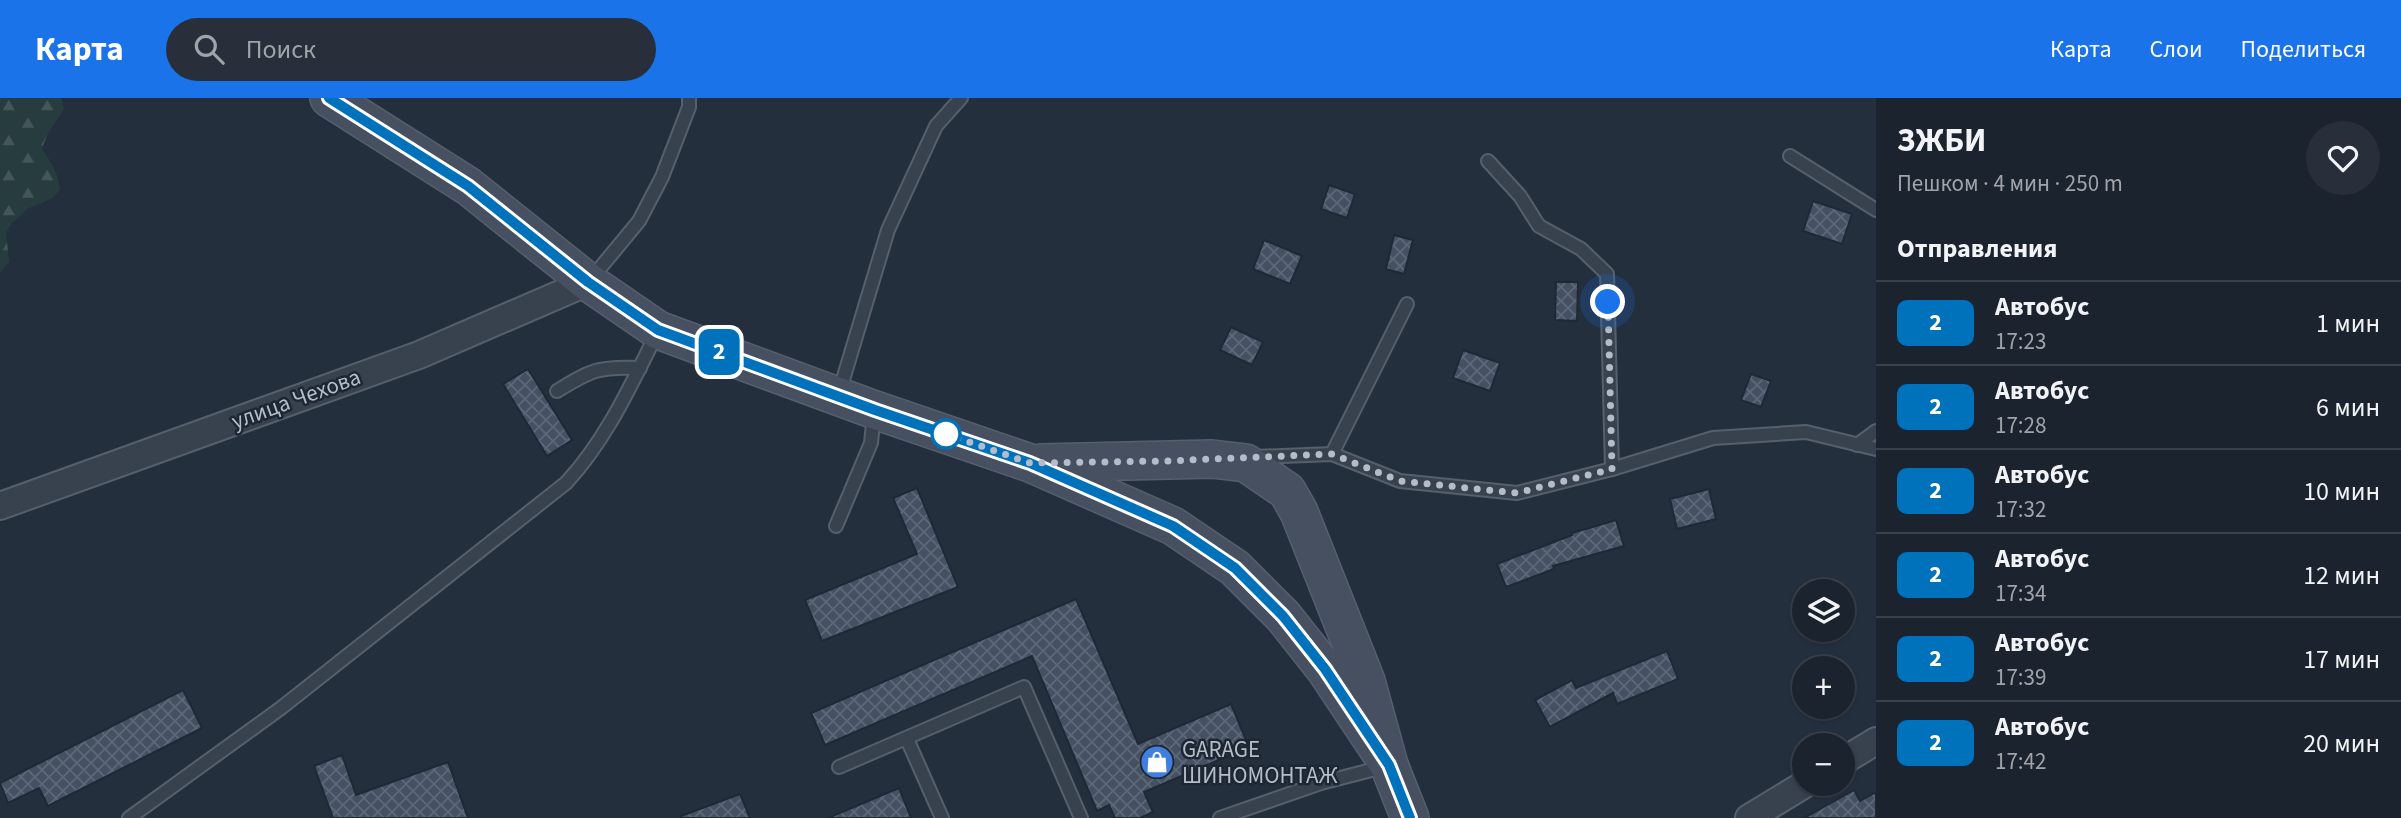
<!DOCTYPE html>
<html lang="ru">
<head>
<meta charset="utf-8">
<style>
	:root { --surface:#1b232e; --page:#282f3a; --text:#f1f3f6; --muted:#a0a4aa; --line:#39404a; --accent:#1a73e8 }
	body { margin:0; font-family:"Source Sans 3",sans-serif; background:var(--page); color:var(--text); height:100vh; display:flex; flex-direction:column; font-size:26px; white-space:nowrap }
	* { box-sizing:border-box; margin:0 }
	p { font-size:23px; color:var(--muted) }
	.icon { flex:none; width:38px; height:38px; fill:none; stroke:currentColor; stroke-width:2; stroke-linecap:round; stroke-linejoin:round }
	.map { position:relative; flex:1; overflow:hidden }
	.drawer { display:flex; flex-direction:column; background:var(--surface); width:525px }
	.drawer>* { flex:none }
	.badge { padding:0 14px; border-radius:10px; font-size:24px; line-height:46px }
	.controls { position:absolute; left:1792px; top:481px; display:grid; gap:14px }
	.controls a { display:grid; place-items:center; width:63px; height:63px; border-radius:50%; background:var(--surface); box-shadow:0 2px 5px #0004,0 0 0 2px var(--line); font-size:35px }
	.you { position:absolute; width:35px; height:35px; margin:-18px; border:5px solid #fff; border-radius:50%; background:#1a73e8; box-shadow:0 0 0 10px #1a73e833 }
	.map>.badge { position:absolute; translate:-50% -50%; box-shadow:0 0 0 4px #fff }
	h2 { padding:0 21px; font-size:26px; line-height:63px }
	.round { display:grid; place-items:center; flex:none; width:74px; height:74px; border-radius:37px; background:var(--page) }
	.summary { display:flex; align-items:center; justify-content:space-between; height:119px; padding:0 21px }
	h1 { font-size:33px; font-weight:700; line-height:52px }
	ul { padding:0; list-style:none }
	li { display:flex; align-items:center; gap:21px; height:84px; padding:0 21px; border-top:2px solid var(--line) }
	li div { flex:1 }
	li b { display:block; font-size:26px }
	li em { font-style:normal }
	li .badge { min-width:77px; font-weight:700; text-align:center }
	header { display:flex; align-items:center; gap:42px; box-sizing:border-box; height:98px; padding:0 35px; background:var(--accent); color:#fff }
	header strong { font-size:33px }
	nav { display:flex; gap:38px; margin-inline-start:auto; font-size:24px }
	.search { width:490px; height:63px; background:var(--page); display:flex; align-items:center; gap:18px; box-sizing:border-box; padding:0 24px; border-radius:38px; color:var(--muted); font-size:26px }
	main { display:flex; flex:1; min-height:0 }
	.map>svg:first-child { display:block }
	.forest { fill:url(#forest-firs) }
	.building { fill:url(#building-cross-hatch); stroke:#1f2835; stroke-width:2 }
	.lines { fill:none; stroke-linecap:round; stroke-linejoin:round }
	.lane-casing { stroke:#565f6c; stroke-width:16 }
	.street-casing { stroke:#565f6c; stroke-width:30 }
	.secondary-casing { stroke:#565f6c; stroke-width:40 }
	.lane { stroke:#38414e; stroke-width:12 }
	.street { stroke:#38414e; stroke-width:26 }
	.secondary { stroke:#465061; stroke-width:37 }
	.line-casing { stroke:#fff; stroke-width:16 }
	.line { stroke:#0072bc; stroke-width:10 }
	.walk { stroke:#b4bcc9; stroke-width:7; stroke-dasharray:0 12.6 }
	.stop-dot { fill:#fff; stroke:#0072bc; stroke-width:3.5 }
	.labels { text-anchor:middle; dominant-baseline:central; stroke-width:5; stroke-linejoin:round; paint-order:stroke }
	.street-label { font-size:23px; fill:#b4bcc9; stroke:#1d2633 }
	.poi-label { font-size:23px; fill:#b4bcc9; stroke:#1d2633; text-anchor:start }
</style>
</head>
<body>
<header>
<strong>Карта</strong>
<div class="search"><svg class="icon" aria-label="search" viewBox="0 0 24 24"><circle cx="10" cy="10" r="6"/><path d="M15 15l6 6"/></svg>Поиск</div>
<nav><a>Карта</a><a>Слои</a><a>Поделиться</a></nav>
</header>
<main>
<div class="map">
<svg width="1876" height="720" viewBox="0 0 1876 720">
	<defs>
		<pattern id="forest-firs" width="22" height="20" patternUnits="userSpaceOnUse" patternTransform="scale(1.75)"><rect width="22" height="20" fill="#263c3f"/><path d="M5 1l3.5 6h-7zM16 11l3.5 6h-7z" fill="#435659"/></pattern>
		<pattern id="building-cross-hatch" width="8" height="8" patternUnits="userSpaceOnUse" patternTransform="scale(1.75)"><rect width="8" height="8" fill="#455162"/><path d="M0 0l8 8M0 8l8-8" fill="none" stroke="#5d6877"/></pattern>
	</defs>
	<rect width="100%" height="100%" fill="#242f3e"/>
	<path class="forest" d="M0 0H61L64 11 47 37 42 51C51 64 58 75 60 91L53 100 27 111 11 126 6 134 9 163 0 175Z"/>
	<g class="building">
		<polygon points="1329,87 1355,96 1347,120 1321,111"/>
		<polygon points="1813,103 1852,116 1842,146 1803,133"/>
		<polygon points="1394,137 1413,142 1404,176 1386,171"/>
		<polygon points="1264,142 1302,158 1290,186 1253,171"/>
		<polygon points="1556,184 1578,184 1577,223 1555,222"/>
		<polygon points="1231,229 1263,244 1252,267 1220,252"/>
		<polygon points="1463,252 1500,265 1490,293 1453,280"/>
		<polygon points="528,271 572,342 547,358 503,286"/>
		<polygon points="1751,276 1771,283 1761,309 1741,302"/>
		<polygon points="917,390 958,489 822,543 805,502 917,456 893,400"/>
		<polygon points="1709,391 1716,421 1677,431 1670,401"/>
		<polygon points="1616,422 1624,448 1553,468 1554,471 1506,489 1497,466 1572,437 1572,435"/>
		<polygon points="1076,501 1138,646 1231,606 1249,649 1144,694 1153,714 1140,720 1115,720 1109,707 1097,713 1032,558 825,647 811,615"/>
		<polygon points="1667,553 1678,581 1617,606 1613,595 1550,629 1535,602 1572,582 1576,590"/>
		<polygon points="183,592 202,630 48,708 39,690 8,705 0,685"/>
		<polygon points="342,657 356,697 448,664 468,720 333,720 314,668"/>
		<polygon points="899,690 911,720 828,720"/>
		<polygon points="1854,692 1860,703 1876,694 1876,720 1804,720"/>
		<polygon points="740,696 750,720 681,720 681,718"/>
	</g>
	<g class="lines">
		<defs>
			<g id="lane">
				<polyline points="1790,58 1876,112"/>
				<polyline points="1488,63 1520,98 1539,128 1581,151 1607,176 1612,371"/>
				<polyline points="591,181 639,123 662,79 689,9 689,0"/>
				<path d="M557 293C591 272 599 268 640 270"/>
				<polyline points="839,295 888,132 936,28 961,0"/>
				<polyline points="1857,347 1876,333"/>
				<polyline points="1332,356 1407,206"/>
				<polyline points="1255,359 1332,356 1400,383 1517,395 1612,371 1713,340 1806,334 1876,351"/>
				<polyline points="836,428 871,345 874,316"/>
				<polyline points="907,641 942,720"/>
				<polyline points="839,669 1024,589 1081,720"/>
				<path d="M129 720 281 610 566 385C606 342 631 287 657 235"/>
				<polyline points="1220,720 1321,685 1387,668"/>
			</g>
			<g id="street">
				<polyline points="0,408 419,257 588,184"/>
				<polyline points="1843,663 1876,643"/>
				<polyline points="1749,720 1805,686"/>
			</g>
			<g id="secondary">
				<polyline points="329,0 468,88 588,184 658,232 875,312 1030,365 1173,428 1235,470 1283,518 1325,571 1389,667"/>
				<polyline points="1041,365 1212,361 1246,365 1287,393 1299,414 1366,583 1389,667 1410,720"/>
			</g>
		</defs>
		<use href="#lane" class="lane-casing"/>
		<use href="#street" class="street-casing"/>
		<use href="#secondary" class="secondary-casing"/>
		<use href="#lane" class="lane"/>
		<use href="#street" class="street"/>
		<use href="#secondary" class="secondary"/>
	</g>
	<g class="lines">
		<defs>
			<polyline id="line" points="329,0 468,88 588,184 658,232 875,312 1030,365 1173,428 1235,470 1283,518 1325,571 1389,667 1410,720"/>
		</defs>
		<use href="#line" class="line-casing"/>
		<use href="#line" class="line"/>
		<polyline class="walk" points="946,336 1030,365 1166,363 1332,356 1400,383 1517,395 1612,371 1608,204"/>
	</g>
	<defs>
		<symbol id="shop-disc" viewBox="-11 -11 22 22"><circle r="9.5" fill="#3f7fe0" stroke="#1d2633"/><path d="M-5-2.5h2.3a2.7 3.5 0 0 1 5.4 0H5L5.5 6h-11ZM-1.5-2.5h3a1.5 2.3 0 0 0-3 0Z" fill="#fff"/></symbol>
	</defs>
	<g fill-rule="evenodd">
		<use href="#shop-disc" x="1138" y="645" width="38" height="38"/>
	</g>
	<circle class="stop-dot" cx="946" cy="336" r="14"/>
	<g class="labels">
		<g class="street-label">
			<text transform="translate(296 301) rotate(-20)">улица Чехова</text>
		</g>
		<g class="poi-label">
			<text x="1182" y="651">GARAGE<tspan x="1182" dy="26">ШИНОМОНТАЖ</tspan></text>
		</g>
	</g>
</svg>
<div class="controls">
<a><svg class="icon" aria-label="layers" viewBox="0 0 24 24"><path d="M12 4l9 5-9 5-9-5zM3 14l9 5 9-5"/></svg></a>
<a>+</a>
<a>−</a>
</div>
<div class="you" style="left:1608px;top:204px"></div>
<b class="badge" style="left:719px;top:254px;background:#0072bc;color:#fff">2</b>
</div>
<section class="drawer">
<div class="summary"><div><h1>ЗЖБИ</h1><p>Пешком · 4 мин · 250 m</p></div><a class="round"><svg class="icon" aria-label="heart" viewBox="0 0 24 24"><path d="M12 20l-8-8c-3-5 5-10 8-4 3-6 11-1 8 4z"/></svg></a></div>
<h2>Отправления</h2>
<ul>
<li><span class="badge" style="background:#0072bc;color:#fff">2</span><div><b>Автобус</b><p>17:23</p></div><em>1 мин</em></li>
<li><span class="badge" style="background:#0072bc;color:#fff">2</span><div><b>Автобус</b><p>17:28</p></div><em>6 мин</em></li>
<li><span class="badge" style="background:#0072bc;color:#fff">2</span><div><b>Автобус</b><p>17:32</p></div><em>10 мин</em></li>
<li><span class="badge" style="background:#0072bc;color:#fff">2</span><div><b>Автобус</b><p>17:34</p></div><em>12 мин</em></li>
<li><span class="badge" style="background:#0072bc;color:#fff">2</span><div><b>Автобус</b><p>17:39</p></div><em>17 мин</em></li>
<li><span class="badge" style="background:#0072bc;color:#fff">2</span><div><b>Автобус</b><p>17:42</p></div><em>20 мин</em></li>
</ul>
</section>
</main>
</body>
</html>
